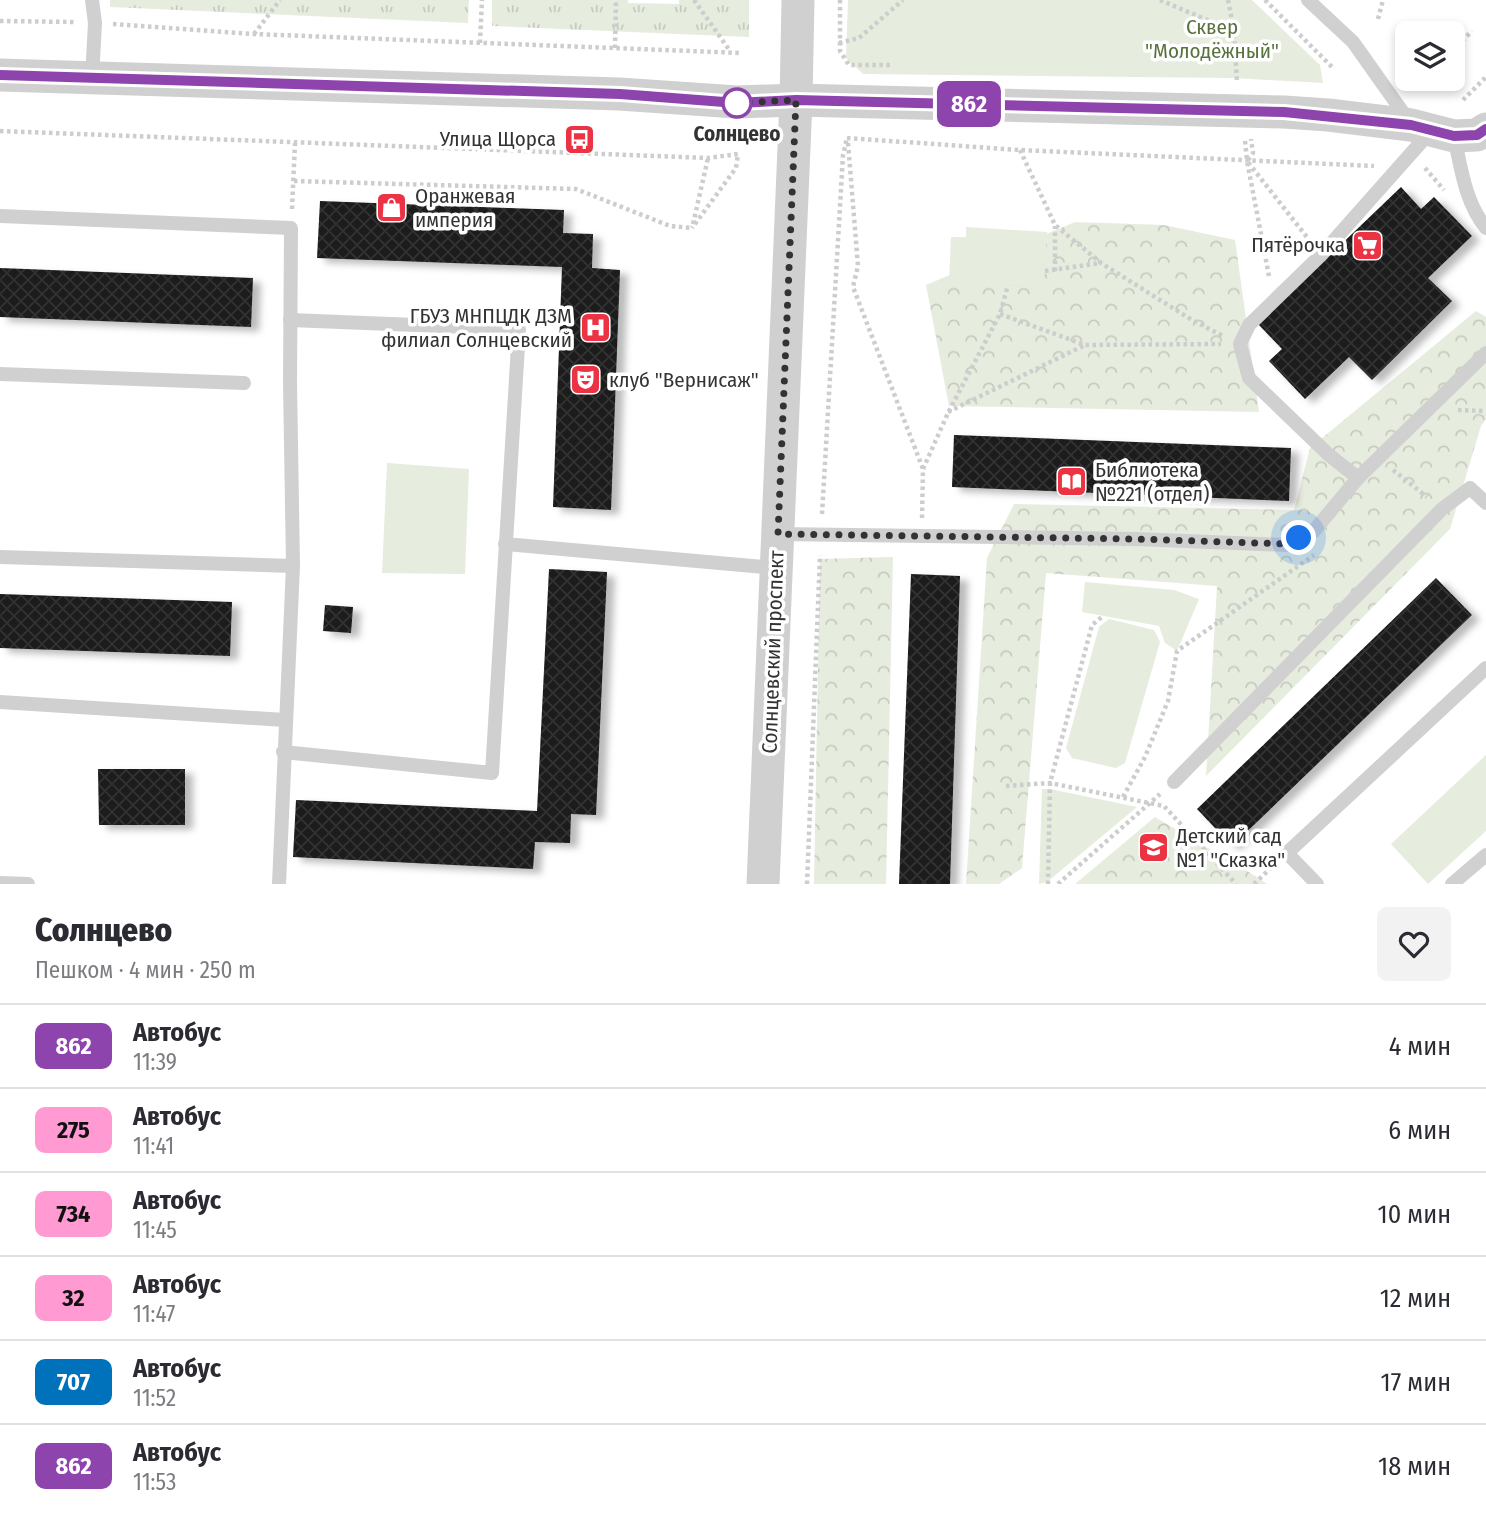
<!DOCTYPE html>
<html lang="ru">
<head>
<meta charset="utf-8">
<style>
	:root { --surface:#fff; --page:#f2f2f3; --text:#2b2b33; --muted:#7c7c81; --line:#e1e1e2 }
	body { margin:0; font-family:"Fira Sans Condensed",sans-serif; background:var(--page); color:var(--text); height:100vh; display:flex; flex-direction:column; font-size:26px; white-space:nowrap }
	* { box-sizing:border-box; margin:0 }
	p { font-size:23px; color:var(--muted) }
	.icon { flex:none; width:38px; height:38px; fill:none; stroke:currentColor; stroke-width:2; stroke-linecap:round; stroke-linejoin:round }
	.map { position:relative; height:884px; overflow:hidden }
	.sheet { display:flex; flex-direction:column; background:var(--surface); flex:1 }
	.sheet>* { flex:none }
	.badge { padding:0 14px; border-radius:10px; font-size:24px; line-height:46px }
	.controls { position:absolute; left:1395px; top:21px; display:grid; gap:14px }
	.controls a { display:grid; place-items:center; width:70px; height:70px; border-radius:10px; background:var(--surface); box-shadow:0 4px 10px #0003; font-size:35px }
	.you { position:absolute; width:35px; height:35px; margin:-18px; border:5px solid #fff; border-radius:50%; background:#1a73e8; box-shadow:0 0 0 10px #1a73e833 }
	.map>.badge { position:absolute; translate:-50% -50%; box-shadow:0 0 0 4px #fff }
	.round { display:grid; place-items:center; flex:none; width:74px; height:74px; border-radius:10px; background:var(--page) }
	.head { display:flex; align-items:center; justify-content:space-between; height:119px; padding:0 35px }
	h1 { font-size:33px; font-weight:800; line-height:52px }
	ul { padding:0; list-style:none }
	li { display:flex; align-items:center; gap:21px; height:84px; padding:0 35px; border-top:2px solid var(--line) }
	li div { flex:1 }
	li b { display:block; font-size:26px }
	li em { font-style:normal }
	li .badge { min-width:77px; font-weight:700; text-align:center }
	.map>svg:first-child { display:block }
	.grass { fill:url(#grass-tufts) }
	.forest { fill:url(#forest-crowns) }
	.park { fill:#e6ecde }
	.building { fill:url(#building-cross-hatch); filter:url(#shadow) }
	.lines { fill:none; stroke-linecap:round; stroke-linejoin:round }
	.path { stroke:#cdcdcd; stroke-width:4.5; stroke-dasharray:3.5 3.5; stroke-linecap:butt }
	.service { stroke:#d0d0d0; stroke-width:14 }
	.tertiary { stroke:#d0d0d0; stroke-width:33 }
	.line-casing { stroke:#fff; stroke-width:16 }
	.line { stroke:#8e44ad; stroke-width:10 }
	.walk { stroke:#333; stroke-width:7; stroke-dasharray:0 12.6 }
	.stop-dot { fill:#fff; stroke:#8e44ad; stroke-width:3.5 }
	.labels { text-anchor:middle; dominant-baseline:central; stroke-width:7; stroke-linejoin:round; paint-order:stroke }
	.park-label { font-size:21px; fill:#57723d; stroke:#fff }
	.stop-label { font-size:21px; font-weight:bold; fill:#333; stroke:#fff }
	.poi-label { font-size:21px; fill:#333; stroke:#fff; text-anchor:start }
	.street-label { font-size:21px; fill:#333; stroke:#fff }
</style>
</head>
<body>
<div class="map">
<svg width="1486" height="884" viewBox="0 0 1486 884">
	<defs>
		<pattern id="grass-tufts" width="24" height="20" patternUnits="userSpaceOnUse" patternTransform="scale(1.75)"><rect width="24" height="20" fill="#e6ecde"/><path d="M3 7l-1-3M5 7V3M7 7l1-3M15 17l-1-3M17 17v-4M19 17l1-3" fill="none" stroke="#c6cbbf"/></pattern>
		<pattern id="forest-crowns" width="20" height="18" patternUnits="userSpaceOnUse" patternTransform="scale(1.75)"><rect width="20" height="18" fill="#e6ecde"/><path d="M2 6a3 3 0 1 1 6 0M12 15a3 3 0 1 1 6 0" fill="none" stroke="#c6cbbf"/></pattern>
		<pattern id="building-cross-hatch" width="8" height="8" patternUnits="userSpaceOnUse" patternTransform="scale(1.75)"><rect width="8" height="8" fill="#1a1a1a"/><path d="M0 0l8 8M0 8l8-8" fill="none" stroke="#333"/></pattern>
		<filter id="shadow"><feDropShadow dx="8" dy="4.5" stdDeviation="3.5" flood-color="#0004"/></filter>
	</defs>
	<rect width="100%" height="100%" fill="#fff"/>
	<g class="grass">
		<polygon points="110,0 469,0 468,23 110,7"/>
		<polygon points="492,0 628,0 628,3 679,4 679,0 749,0 749,37 492,26"/>
	</g>
	<g class="forest">
		<polygon points="1075,222 1164,225 1235,240 1259,412 949,406 926,285"/>
		<polygon points="1476,311 1486,317 1486,419 1481,426 1450,529 1206,776 1217,586 1046,573 1022,868 999,884 966,884 987,558 1014,504 1294,510 1310,448"/>
		<polygon points="893,557 886,884 814,884 820,559"/>
		<polygon points="1155,817 1252,874 1267,884 1075,884"/>
	</g>
	<g class="park">
		<polygon points="848,0 1252,0 1320,65 1323,83 1234,78 863,74 846,58"/>
		<polygon points="966,227 1047,232 1044,288 949,282 951,237 966,237"/>
		<polygon points="387,463 469,469 465,574 382,573"/>
		<polygon points="1085,582 1174,590 1199,599 1177,651 1165,643 1159,626 1082,612"/>
		<polygon points="1109,619 1154,630 1160,642 1125,763 1116,768 1072,758 1066,748 1099,627"/>
		<polygon points="1486,755 1486,831 1428,884 1391,844"/>
		<polygon points="1042,789 1050,789 1137,807 1047,882 1039,884"/>
	</g>
	<g class="building">
		<polygon points="1401,187 1421,209 1434,197 1472,236 1428,278 1452,301 1372,380 1349,357 1305,399 1269,361 1282,349 1258,324"/>
		<polygon points="320,201 564,210 563,233 593,234 592,268 620,270 611,510 553,507 562,267 317,258"/>
		<polygon points="0,268 253,278 251,327 0,317"/>
		<polygon points="954,435 1291,448 1289,501 952,487"/>
		<polygon points="549,569 607,572 596,815 571,814 570,843 535,842 533,869 293,857 296,800 537,811"/>
		<polygon points="911,574 960,576 950,884 899,884"/>
		<polygon points="1436,578 1472,615 1232,846 1197,809"/>
		<polygon points="0,594 232,602 230,656 0,648"/>
		<polygon points="325,605 353,607 351,633 323,631"/>
		<polygon points="98,769 185,769 185,825 99,825"/>
	</g>
	<g class="lines">
		<g class="path">
			<polyline points="694,0 730,51"/>
			<polyline points="840,0 840,51 849,65 890,65"/>
			<polyline points="1160,0 1233,31"/>
			<polyline points="1228,0 1234,31 1237,82"/>
			<polyline points="1265,0 1334,69"/>
			<polyline points="1378,19 1383,0"/>
			<polyline points="0,21 76,22"/>
			<polyline points="113,24 254,34 741,53"/>
			<polyline points="254,34 280,0"/>
			<polyline points="480,43 482,0"/>
			<polyline points="839,43 859,38 903,0"/>
			<polyline points="615,48 616,0"/>
			<polyline points="1452,51 1472,31"/>
			<polyline points="1463,100 1486,77"/>
			<polyline points="0,131 708,158 738,154 736,168 692,228"/>
			<polyline points="847,138 1020,150 1374,166"/>
			<polyline points="1245,141 1247,160"/>
			<polyline points="848,143 858,266 853,287 923,469"/>
			<polyline points="1020,150 1055,225 1101,263 1192,320 1223,336"/>
			<polyline points="1248,160 1253,153 1251,139"/>
			<polyline points="1425,168 1444,190"/>
			<polyline points="294,181 576,189 670,226 692,228"/>
			<polyline points="292,209 295,143"/>
			<polyline points="693,224 708,158"/>
			<polyline points="1045,271 1100,263"/>
			<polyline points="1055,271 1055,226"/>
			<polyline points="1269,276 1247,161 1310,241"/>
			<polyline points="1000,314 1085,345 1221,344"/>
			<polyline points="1458,410 1486,411"/>
			<polyline points="948,412 1085,345"/>
			<polyline points="1393,470 1427,497"/>
			<polyline points="822,514 843,155 847,138"/>
			<polyline points="922,518 923,469 948,413 1000,314 1008,285"/>
			<polyline points="1006,786 1050,783 1164,806 1236,884"/>
			<polyline points="1123,797 1145,757 1168,701 1177,651 1314,555"/>
			<polyline points="807,884 820,555"/>
			<polyline points="1048,884 1050,783 1092,625 1103,616"/>
			<polyline points="1058,884 1160,794"/>
			<polyline points="1254,884 1273,866"/>
		</g>
		<g class="service">
			<polyline points="1308,0 1353,42 1409,121"/>
			<polyline points="92,78 95,23 92,0"/>
			<path d="M1454 136C1461 168 1465 202 1486 228"/>
			<polyline points="0,216 291,228 290,383 293,566 279,884"/>
			<polyline points="0,374 244,383"/>
			<polyline points="1358,478 1329,455 1249,378 1240,344 1249,325 1321,255 1431,131"/>
			<polyline points="778,534 1136,539 1286,545 1313,532 1358,478 1486,353"/>
			<polyline points="505,544 775,568"/>
			<polyline points="0,557 293,566"/>
			<polyline points="0,702 285,720"/>
			<polyline points="283,752 492,773 519,329 290,320"/>
			<polyline points="1174,782 1442,509 1470,488 1486,503"/>
			<polyline points="0,883 28,884"/>
			<polyline points="1317,884 1287,853 1486,668"/>
			<polyline points="1452,884 1486,855"/>
		</g>
		<g class="tertiary">
			<polyline points="0,75 619,94 737,102 796,100 1284,112 1328,115 1411,125 1454,136 1477,135 1486,129"/>
			<polyline points="763,884 796,100 798,0"/>
		</g>
	</g>
	<g class="lines">
		<defs>
			<polyline id="line" points="0,75 620,94 737,103 796,100 1284,112 1411,125 1454,136 1477,135 1486,129"/>
		</defs>
		<use href="#line" class="line-casing"/>
		<use href="#line" class="line"/>
		<polyline class="walk" points="737,103 796,100 778,534 1136,539 1286,544 1299,538"/>
	</g>
	<defs>
		<symbol id="bus-square" viewBox="-11 -11 22 22"><rect x="-9" y="-9" width="18" height="18" rx="4" fill="#ec3343" stroke="#fff"/><path d="M-5-6H5V4H4V6H2V4H-2V6H-4V4H-5ZM-3.5-4V0h7V-4ZM-3.5 1.2v1.5H-2V1.2ZM2 1.2v1.5H3.5V1.2Z" fill="#fff"/></symbol>
		<symbol id="shop-square" viewBox="-11 -11 22 22"><rect x="-9" y="-9" width="18" height="18" rx="4" fill="#ec3343" stroke="#fff"/><path d="M-5-2.5h2.3a2.7 3.5 0 0 1 5.4 0H5L5.5 6h-11ZM-1.5-2.5h3a1.5 2.3 0 0 0-3 0Z" fill="#fff"/></symbol>
		<symbol id="supermarket-square" viewBox="-11 -11 22 22"><rect x="-9" y="-9" width="18" height="18" rx="4" fill="#ec3343" stroke="#fff"/><path d="M-6-5.5h2.5l.6 2H6L4.5 2H-2.5L-4.4-4H-6ZM-1.5 3.2a1.3 1.3 0 1 0 .1 0ZM3 3.2a1.3 1.3 0 1 0 .1 0Z" fill="#fff"/></symbol>
		<symbol id="hospital-square" viewBox="-11 -11 22 22"><rect x="-9" y="-9" width="18" height="18" rx="4" fill="#ec3343" stroke="#fff"/><path d="M-5-5h3v3.5h4V-5h3V5h-3V1.5h-4V5h-3Z" fill="#fff"/></symbol>
		<symbol id="theatre-square" viewBox="-11 -11 22 22"><rect x="-9" y="-9" width="18" height="18" rx="4" fill="#ec3343" stroke="#fff"/><path d="M-5-5.5Q0-4 5-5.5V0Q5 5 0 6Q-5 5-5 0ZM-3.3-2.5H-1v1.5H-3.3ZM1-2.5H3.3v1.5H1ZM-2.8 1Q0 5.5 2.8 1Z" fill="#fff"/></symbol>
		<symbol id="library-square" viewBox="-11 -11 22 22"><rect x="-9" y="-9" width="18" height="18" rx="4" fill="#ec3343" stroke="#fff"/><path d="M-6-4Q-3-5.5-.7-3.5V5Q-3 3-6 4ZM6-4Q3-5.5 .7-3.5V5Q3 3 6 4Z" fill="#fff"/></symbol>
		<symbol id="school-square" viewBox="-11 -11 22 22"><rect x="-9" y="-9" width="18" height="18" rx="4" fill="#ec3343" stroke="#fff"/><path d="M0-5L7-2L0 1L-7-2ZM-4 1L0 2.5L4 1V4Q0 6-4 4Z" fill="#fff"/></symbol>
	</defs>
	<g fill-rule="evenodd">
		<use href="#bus-square" x="562" y="122" width="35" height="35"/>
		<use href="#shop-square" x="374" y="190" width="35" height="35"/>
		<use href="#supermarket-square" x="1350" y="228" width="35" height="35"/>
		<use href="#hospital-square" x="578" y="310" width="35" height="35"/>
		<use href="#theatre-square" x="568" y="362" width="35" height="35"/>
		<use href="#library-square" x="1054" y="464" width="35" height="35"/>
		<use href="#school-square" x="1136" y="830" width="35" height="35"/>
	</g>
	<circle class="stop-dot" cx="737" cy="103" r="14"/>
	<g class="labels">
		<g class="park-label">
			<text x="1212" y="27">Сквер<tspan x="1212" dy="24">"Молодёжный"</tspan></text>
		</g>
		<g class="stop-label">
			<text x="737" y="134">Солнцево</text>
		</g>
		<g class="poi-label">
			<text x="556" y="139" text-anchor="end">Улица Щорса</text>
			<text x="415" y="196">Оранжевая<tspan x="415" dy="24">империя</tspan></text>
			<text x="1345" y="245" text-anchor="end">Пятёрочка</text>
			<text x="572" y="316" text-anchor="end">ГБУЗ МНПЦДК ДЗМ<tspan x="572" dy="24">филиал Солнцевский</tspan></text>
			<text x="609" y="380">клуб "Вернисаж"</text>
			<text x="1095" y="470">Библиотека<tspan x="1095" dy="24">№221 (отдел)</tspan></text>
			<text x="1176" y="836">Детский сад<tspan x="1176" dy="24">№1 "Сказка"</tspan></text>
		</g>
		<g class="street-label">
			<text transform="translate(773 652) rotate(-88)">Солнцевский проспект</text>
		</g>
	</g>
</svg>
<div class="controls">
<a><svg class="icon" aria-label="layers" viewBox="0 0 24 24"><path d="M12 4l9 5-9 5-9-5zM3 14l9 5 9-5"/></svg></a>
</div>
<div class="you" style="left:1299px;top:538px"></div>
<b class="badge" style="left:969px;top:104px;background:#8e44ad;color:#fff">862</b>
</div>
<section class="sheet">
<div class="head"><div><h1>Солнцево</h1><p>Пешком · 4 мин · 250 m</p></div><a class="round"><svg class="icon" aria-label="heart" viewBox="0 0 24 24"><path d="M12 20l-8-8c-3-5 5-10 8-4 3-6 11-1 8 4z"/></svg></a></div>
<ul>
<li><span class="badge" style="background:#8e44ad;color:#fff">862</span><div><b>Автобус</b><p>11:39</p></div><em>4 мин</em></li>
<li><span class="badge" style="background:#ff9ad2;color:#111">275</span><div><b>Автобус</b><p>11:41</p></div><em>6 мин</em></li>
<li><span class="badge" style="background:#ff9ad2;color:#111">734</span><div><b>Автобус</b><p>11:45</p></div><em>10 мин</em></li>
<li><span class="badge" style="background:#ff9ad2;color:#111">32</span><div><b>Автобус</b><p>11:47</p></div><em>12 мин</em></li>
<li><span class="badge" style="background:#0072bc;color:#fff">707</span><div><b>Автобус</b><p>11:52</p></div><em>17 мин</em></li>
<li><span class="badge" style="background:#8e44ad;color:#fff">862</span><div><b>Автобус</b><p>11:53</p></div><em>18 мин</em></li>
</ul>
</section>
</body>
</html>
